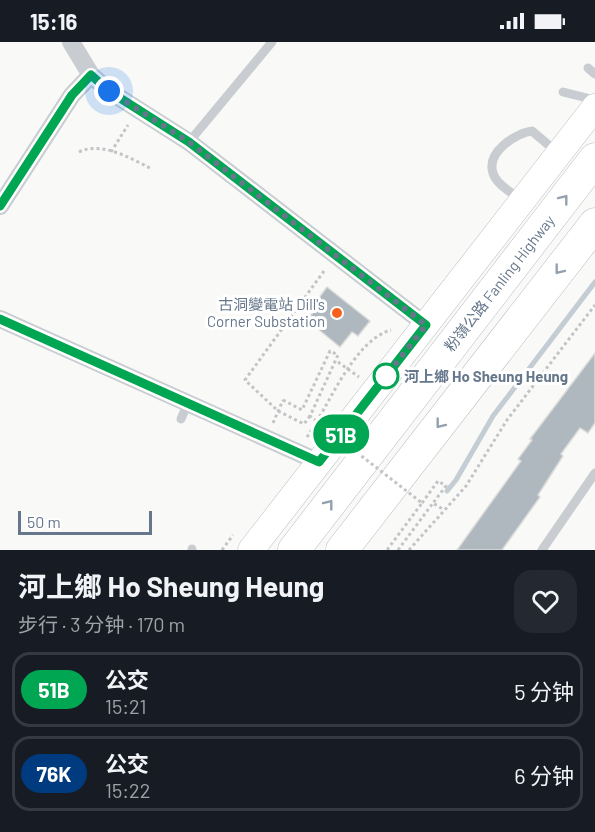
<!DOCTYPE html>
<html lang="zh">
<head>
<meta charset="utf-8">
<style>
	:root { --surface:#171b24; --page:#242831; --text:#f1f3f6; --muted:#9ea1a6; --line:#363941 }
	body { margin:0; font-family:Barlow,"Noto Sans SC",sans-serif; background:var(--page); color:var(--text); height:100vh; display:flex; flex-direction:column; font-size:22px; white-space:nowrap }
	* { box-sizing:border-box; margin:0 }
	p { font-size:20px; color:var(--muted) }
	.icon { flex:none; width:33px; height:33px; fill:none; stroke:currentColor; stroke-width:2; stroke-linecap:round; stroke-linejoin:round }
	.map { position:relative; height:508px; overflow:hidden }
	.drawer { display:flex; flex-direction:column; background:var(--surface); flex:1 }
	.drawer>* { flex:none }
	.badge { padding:0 12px; border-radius:20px; font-size:21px; line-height:39px }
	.scale { position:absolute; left:18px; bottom:15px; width:134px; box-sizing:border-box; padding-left:6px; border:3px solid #66778b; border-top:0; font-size:16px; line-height:21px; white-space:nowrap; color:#66778b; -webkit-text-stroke:4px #fff; paint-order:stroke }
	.you { position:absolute; width:30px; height:30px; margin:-15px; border:4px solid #fff; border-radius:50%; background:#1a73e8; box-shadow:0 0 0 9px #1a73e833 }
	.map>.badge { position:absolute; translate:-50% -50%; box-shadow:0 0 0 3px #fff }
	.round { display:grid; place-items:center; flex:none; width:63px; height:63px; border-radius:18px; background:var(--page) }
	.head { display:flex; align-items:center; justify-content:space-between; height:102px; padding:0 18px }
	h1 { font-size:28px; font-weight:700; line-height:45px }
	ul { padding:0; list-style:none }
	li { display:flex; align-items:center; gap:18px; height:75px; margin:0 12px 9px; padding:0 6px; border:3px solid var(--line); border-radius:18px }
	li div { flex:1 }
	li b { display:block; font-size:22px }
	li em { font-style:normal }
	li .badge { min-width:66px; font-weight:700; text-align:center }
	.status { display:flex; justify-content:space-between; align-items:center; height:42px; padding:0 30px; background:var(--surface); direction:ltr }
	.status svg { height:16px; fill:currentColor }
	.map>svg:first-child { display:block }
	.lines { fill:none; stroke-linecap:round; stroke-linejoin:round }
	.stream { stroke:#c3cdd3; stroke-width:5 }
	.building { fill:#afb7bf; stroke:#dbdcd9; stroke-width:1.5 }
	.secondary-casing { stroke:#bbc0c5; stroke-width:27 }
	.highway-casing { stroke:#bbbec2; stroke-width:33 }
	.path { stroke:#c2c4c7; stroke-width:3; stroke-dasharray:3 3; stroke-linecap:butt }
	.lane { stroke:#c9cdd1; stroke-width:9 }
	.street { stroke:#c9cdd1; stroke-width:18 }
	.secondary { stroke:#fff; stroke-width:26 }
	.highway { stroke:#fff; stroke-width:32 }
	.path-bridge { stroke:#c2c4c7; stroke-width:3; stroke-dasharray:3 3; stroke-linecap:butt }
	.oneway { stroke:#94a0ae }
	.line-casing { stroke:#fff; stroke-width:14 }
	.line { stroke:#00a651; stroke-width:9 }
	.walk { stroke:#66778b; stroke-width:6; stroke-dasharray:0 10.8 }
	.poi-dot { fill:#f5611c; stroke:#fff; stroke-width:2 }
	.stop-dot { fill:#fff; stroke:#00a651; stroke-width:3 }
	.labels { text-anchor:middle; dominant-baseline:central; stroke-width:6; stroke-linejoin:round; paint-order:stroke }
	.street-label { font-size:15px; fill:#66778b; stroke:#fff }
	.poi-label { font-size:15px; fill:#66778b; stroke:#fff; text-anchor:end }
	.stop-label { font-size:15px; font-weight:bold; fill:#66778b; stroke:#fff; text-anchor:start }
</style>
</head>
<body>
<div class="status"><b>15:16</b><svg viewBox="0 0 49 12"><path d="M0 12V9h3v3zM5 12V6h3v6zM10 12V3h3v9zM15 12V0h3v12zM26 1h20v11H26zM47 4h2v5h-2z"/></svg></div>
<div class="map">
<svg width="595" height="508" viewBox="0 0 595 508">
	<rect width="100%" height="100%" fill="#f9faf7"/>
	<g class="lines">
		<polyline class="stream" points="447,449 456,438 493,374 595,240"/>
	</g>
	<g class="building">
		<polygon points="327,245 370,279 358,294 352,290 340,305 307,278 318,264 315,261"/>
		<polygon points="595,311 595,381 588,391 580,386 561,412 563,414 538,453 540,455 502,508 457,508 521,419 518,417 532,398 530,397"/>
	</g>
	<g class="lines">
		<defs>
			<polyline id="secondary" points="251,508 595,65"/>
			<g id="highway">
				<polyline points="294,508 595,117"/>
				<polyline points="342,508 595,182"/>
			</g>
		</defs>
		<use href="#secondary" class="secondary-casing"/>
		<use href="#highway" class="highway-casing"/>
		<g class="path">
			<path d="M79 110C101 99 130 116 150 126"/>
			<polyline points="111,110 128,83"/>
			<polyline points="338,320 359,335"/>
			<polyline points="310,374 304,382 278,369 245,338 324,229"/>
			<polyline points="273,381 283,358"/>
			<path d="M307 395C329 364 353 299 391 288"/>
			<polyline points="422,461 438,439 446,444 433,461"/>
			<polyline points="222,508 233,493"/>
			<polyline points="398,508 433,461 444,468"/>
			<polyline points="409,508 466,444 507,378 595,263"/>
		</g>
		<g class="lane">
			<polyline points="588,26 595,32"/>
			<polyline points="563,50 587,56 595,63"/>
			<polyline points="189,100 272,0"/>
			<path d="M520 157C511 150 496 142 493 131 486 110 516 91 532 89L558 111"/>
			<polyline points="181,377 188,361"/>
			<polyline points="192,507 192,508"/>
			<polyline points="542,508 595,431"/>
		</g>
		<g class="street">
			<polyline points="71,0 91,33 109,49 189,100 426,283"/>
			<polyline points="0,164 72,53 91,33"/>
			<polyline points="0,277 319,420"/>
		</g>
		<use href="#secondary" class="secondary"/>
		<use href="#highway" class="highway"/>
		<polyline class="path-bridge" points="283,358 302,368 330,309 338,313 310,374 422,461 387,508"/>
	</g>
	<defs><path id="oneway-chevron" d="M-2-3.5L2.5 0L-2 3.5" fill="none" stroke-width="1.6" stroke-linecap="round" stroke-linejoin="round" transform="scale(1.5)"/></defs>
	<g class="oneway">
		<use href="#oneway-chevron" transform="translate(564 157) rotate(-52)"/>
		<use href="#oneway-chevron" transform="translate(559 228) rotate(128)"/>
		<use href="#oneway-chevron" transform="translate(440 382) rotate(128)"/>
		<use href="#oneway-chevron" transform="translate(329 462) rotate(-52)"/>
	</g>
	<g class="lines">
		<defs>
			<polyline id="line" points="0,164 72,53 91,33 109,49 189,100 426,283 319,420 0,277"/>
		</defs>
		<use href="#line" class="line-casing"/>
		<use href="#line" class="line"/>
		<polyline class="walk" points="109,49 189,100 426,283 386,334"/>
	</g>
	<circle class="poi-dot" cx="337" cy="271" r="6"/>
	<circle class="stop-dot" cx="386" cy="334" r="12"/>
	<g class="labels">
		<g class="street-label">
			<text transform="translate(499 241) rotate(-52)">粉嶺公路 Fanling Highway</text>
		</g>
		<g class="poi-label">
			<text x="325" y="262">古洞變電站 Dill's<tspan x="325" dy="17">Corner Substation</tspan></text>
		</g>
		<g class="stop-label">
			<text x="404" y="334">河上鄉 Ho Sheung Heung</text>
		</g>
	</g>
</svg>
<div class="scale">50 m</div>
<div class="you" style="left:109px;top:49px"></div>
<b class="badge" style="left:341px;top:392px;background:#00a651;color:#fff">51B</b>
</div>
<section class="drawer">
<div class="head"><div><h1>河上鄉 Ho Sheung Heung</h1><p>步行 · 3 分钟 · 170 m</p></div><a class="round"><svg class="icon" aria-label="heart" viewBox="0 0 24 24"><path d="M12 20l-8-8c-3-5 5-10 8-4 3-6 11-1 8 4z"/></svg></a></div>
<ul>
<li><span class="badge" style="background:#00a651;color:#fff">51B</span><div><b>公交</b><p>15:21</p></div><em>5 分钟</em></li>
<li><span class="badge" style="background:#003b80;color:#fff">76K</span><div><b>公交</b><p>15:22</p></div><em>6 分钟</em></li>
</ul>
</section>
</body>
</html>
